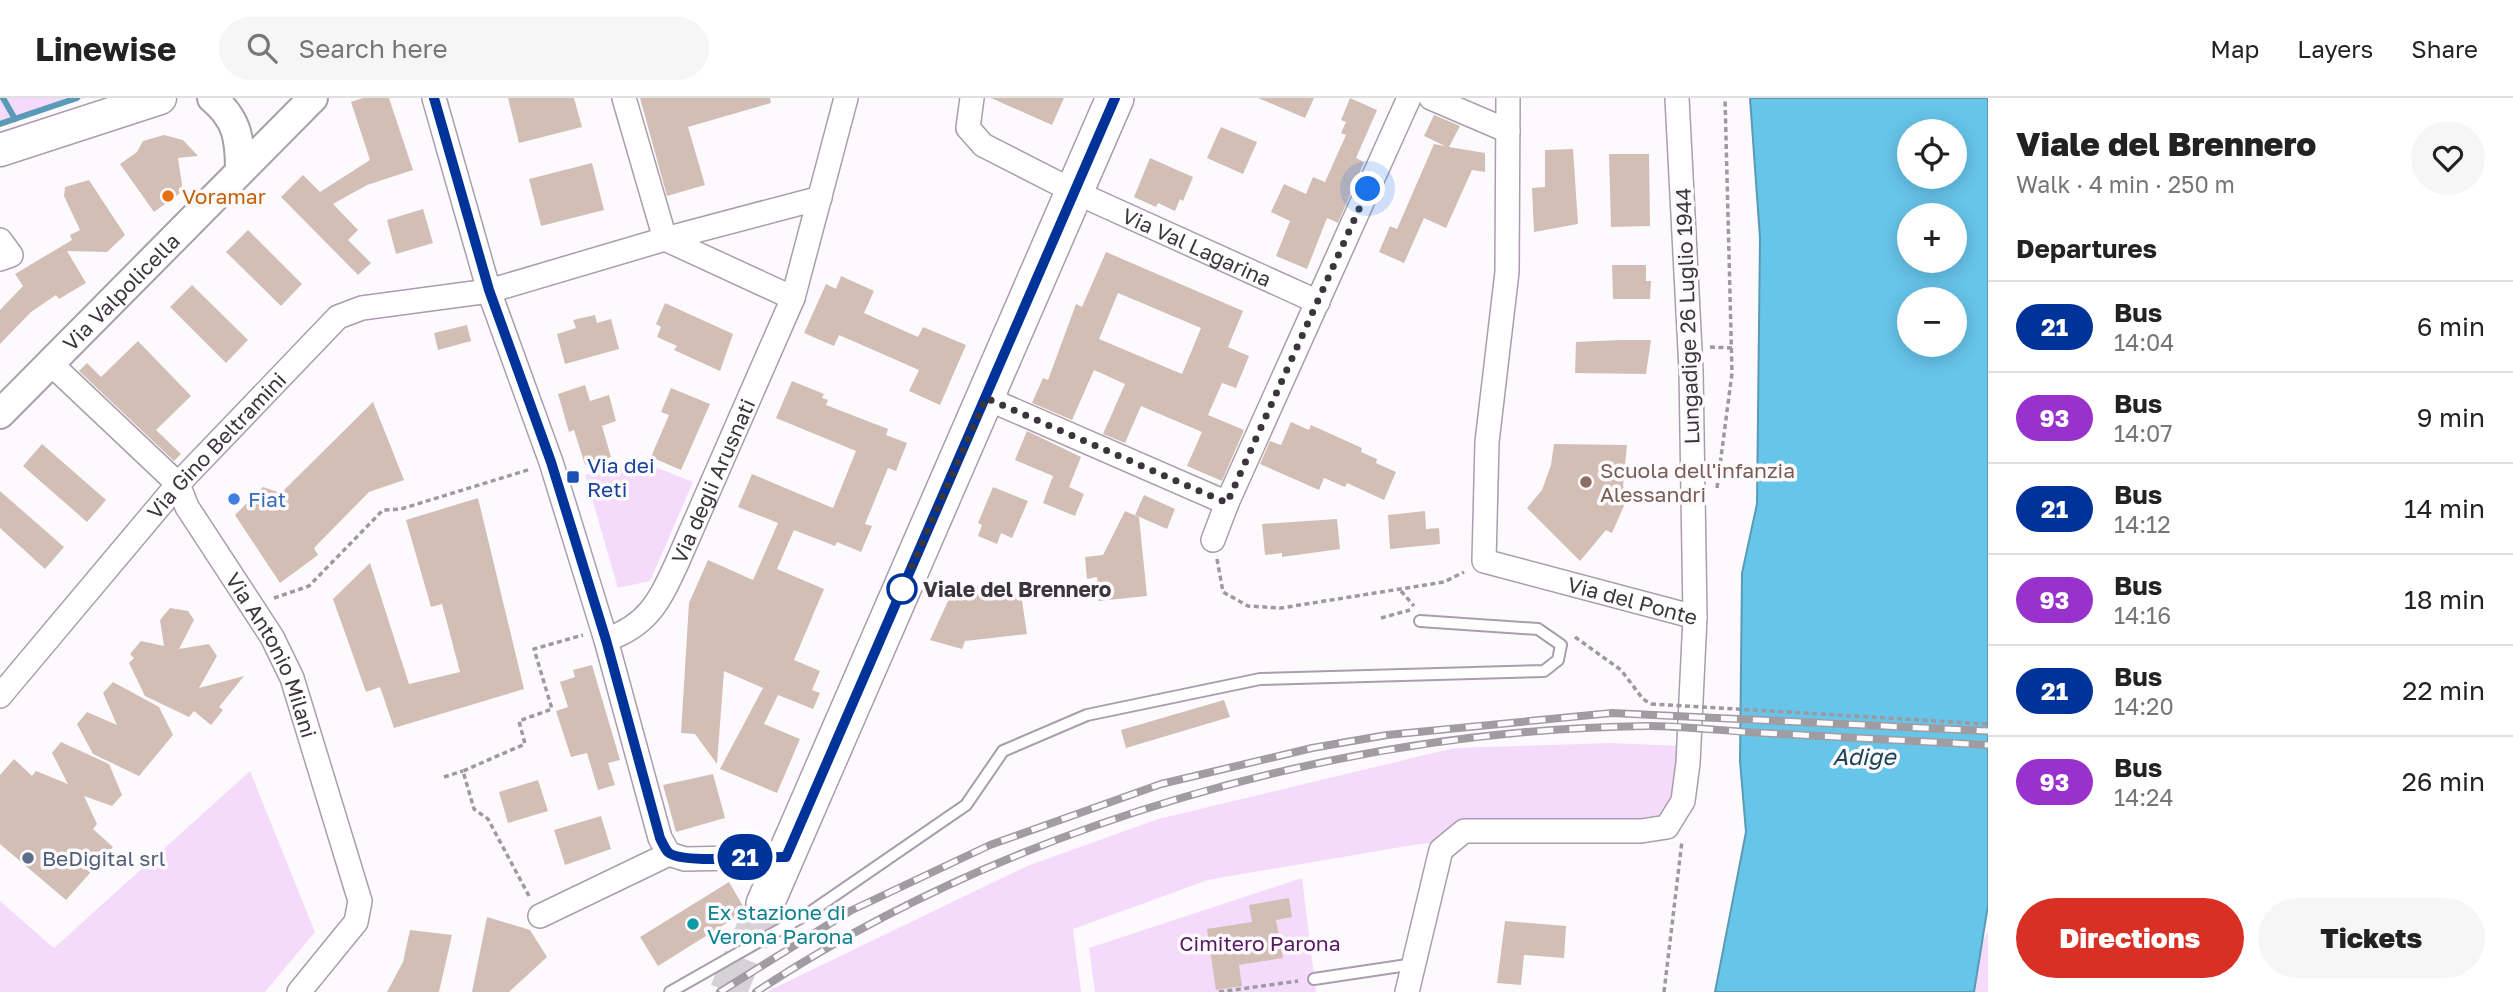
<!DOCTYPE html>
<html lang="en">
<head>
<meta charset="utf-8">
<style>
	:root { --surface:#fff; --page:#f6f6f6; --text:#222; --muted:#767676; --line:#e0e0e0; --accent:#d93025 }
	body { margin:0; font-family:"Golos Text",sans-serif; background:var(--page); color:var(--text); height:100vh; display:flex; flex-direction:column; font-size:26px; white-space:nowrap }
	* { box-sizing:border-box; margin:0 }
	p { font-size:23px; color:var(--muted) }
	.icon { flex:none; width:38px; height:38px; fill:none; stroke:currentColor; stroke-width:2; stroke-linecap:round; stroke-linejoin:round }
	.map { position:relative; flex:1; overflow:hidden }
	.panel { display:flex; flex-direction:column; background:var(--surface); width:525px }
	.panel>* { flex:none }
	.badge { padding:0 14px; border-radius:23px; font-size:24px; line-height:46px }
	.buttons { position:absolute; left:1897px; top:21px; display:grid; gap:14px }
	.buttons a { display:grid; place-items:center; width:70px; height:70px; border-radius:50%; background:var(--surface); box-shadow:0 4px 18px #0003; font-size:35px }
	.you { position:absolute; width:35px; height:35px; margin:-18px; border:5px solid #fff; border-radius:50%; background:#1a73e8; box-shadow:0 0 0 10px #1a73e833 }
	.map>.badge { position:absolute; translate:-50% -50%; box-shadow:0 0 0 4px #fff }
	h2 { padding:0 28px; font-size:26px; line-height:63px }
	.round { display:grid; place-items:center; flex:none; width:74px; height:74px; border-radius:37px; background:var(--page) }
	.summary { display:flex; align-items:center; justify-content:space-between; height:119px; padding:0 28px }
	h1 { font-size:33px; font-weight:800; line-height:52px }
	.primary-button { display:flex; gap:14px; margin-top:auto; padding:14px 28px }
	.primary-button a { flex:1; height:80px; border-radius:42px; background:var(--accent); color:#fff; font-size:28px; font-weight:800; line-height:80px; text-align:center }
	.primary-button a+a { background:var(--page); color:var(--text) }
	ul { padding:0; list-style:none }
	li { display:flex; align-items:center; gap:21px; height:91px; padding:0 28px; border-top:2px solid var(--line) }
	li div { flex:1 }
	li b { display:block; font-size:26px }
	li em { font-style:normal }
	li .badge { min-width:77px; font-weight:700; text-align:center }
	header { display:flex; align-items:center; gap:42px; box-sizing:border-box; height:98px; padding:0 35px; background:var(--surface); border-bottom:2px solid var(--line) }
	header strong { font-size:33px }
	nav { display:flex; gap:38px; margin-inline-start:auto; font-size:24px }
	.search { width:490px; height:63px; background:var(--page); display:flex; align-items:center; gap:18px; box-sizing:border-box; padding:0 24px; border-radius:38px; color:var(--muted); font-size:26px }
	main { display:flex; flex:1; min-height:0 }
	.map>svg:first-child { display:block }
	.green { fill:#f5dbfb }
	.water { fill:#67c5ea; stroke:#5a9ab6; stroke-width:2; fill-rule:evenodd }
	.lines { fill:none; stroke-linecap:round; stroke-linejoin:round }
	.stream { stroke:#5a9ab6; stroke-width:6 }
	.building { fill:#d3beb5; fill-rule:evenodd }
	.primary-tunnel { stroke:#d6d3d7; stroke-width:37; stroke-dasharray:37 18; stroke-linecap:butt }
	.service-casing { stroke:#aa9dad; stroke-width:14 }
	.minor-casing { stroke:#aa9dad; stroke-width:26 }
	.tertiary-casing { stroke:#aa9dad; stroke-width:32 }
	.secondary-casing { stroke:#aa9dad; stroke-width:35 }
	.primary-casing { stroke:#aa9dad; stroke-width:40 }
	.path { stroke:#9d999e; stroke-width:3.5; stroke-dasharray:5 3.5; stroke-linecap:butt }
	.service { stroke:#fff; stroke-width:10 }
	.minor { stroke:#fff; stroke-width:23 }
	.tertiary { stroke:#fff; stroke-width:28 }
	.secondary { stroke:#fff; stroke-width:32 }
	.primary { stroke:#fff; stroke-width:37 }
	.rail-casing { stroke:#a09ca1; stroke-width:8 }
	.rail { stroke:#fdfafe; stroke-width:5; stroke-dasharray:16; stroke-linecap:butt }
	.path-bridge { stroke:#9d999e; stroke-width:3.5; stroke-dasharray:5 3.5; stroke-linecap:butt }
	.line-casing { stroke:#fff; stroke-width:16 }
	.line { stroke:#039; stroke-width:10 }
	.walk { stroke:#3b353c; stroke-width:7; stroke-dasharray:0 12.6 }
	.food-dot { fill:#e8710a; stroke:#fdfafe; stroke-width:2.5 }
	.transit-dot { fill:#1a4fb4; stroke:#fdfafe; stroke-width:2.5 }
	.education-dot { fill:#8d6e63; stroke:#fdfafe; stroke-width:2.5 }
	.shop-dot { fill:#3f7fe0; stroke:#fdfafe; stroke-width:2.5 }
	.stop-dot { fill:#fff; stroke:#039; stroke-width:3.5 }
	.service-dot { fill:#5c6f8a; stroke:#fdfafe; stroke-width:2.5 }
	.culture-dot { fill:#0f9aa8; stroke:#fdfafe; stroke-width:2.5 }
	.labels { text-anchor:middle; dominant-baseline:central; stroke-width:7; stroke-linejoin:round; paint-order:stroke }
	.food-label { font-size:21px; fill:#c56008; stroke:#fdfafe; text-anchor:start }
	.street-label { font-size:21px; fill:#3b353c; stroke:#fdfafe }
	.transit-label { font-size:21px; fill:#164399; stroke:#fdfafe; text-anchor:start }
	.education-label { font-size:21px; fill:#785e54; stroke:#fdfafe; text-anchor:start }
	.shop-label { font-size:21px; fill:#366cbe; stroke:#fdfafe; text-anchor:start }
	.stop-label { font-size:21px; font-weight:bold; fill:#3b353c; stroke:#fdfafe; text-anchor:start }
	.service-label { font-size:21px; fill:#4e5e75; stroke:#fdfafe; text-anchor:start }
	.culture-label { font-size:21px; fill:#0d838f; stroke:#fdfafe; text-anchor:start }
	.park-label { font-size:21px; fill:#561863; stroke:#fdfafe }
	.water-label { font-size:23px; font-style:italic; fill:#1b4555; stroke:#fdfafe }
</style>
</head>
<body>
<header>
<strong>Linewise</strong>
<div class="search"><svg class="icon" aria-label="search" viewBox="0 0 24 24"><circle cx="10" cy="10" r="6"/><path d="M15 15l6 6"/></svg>Search here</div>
<nav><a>Map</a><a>Layers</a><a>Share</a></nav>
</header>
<main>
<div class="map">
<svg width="1988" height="894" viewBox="0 0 1988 894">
	<rect width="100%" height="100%" fill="#fdfafe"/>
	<g class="green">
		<polygon points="0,0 86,0 0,27"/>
		<polygon points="640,363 693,384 650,483 618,490 585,377"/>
		<polygon points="1609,645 1686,648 1680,715 1650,723 1413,747 1208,782 1073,831 1081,894 766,894 1027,768 1158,721 1454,650"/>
		<polygon points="250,673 315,834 265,894 0,894 0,803 54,850"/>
		<polygon points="1302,780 1316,894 1095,894 1089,850"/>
		<polygon points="1988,833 1988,894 1961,894 1961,888"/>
	</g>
	<path class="water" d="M1750 0H1988V807L1974 894H1715L1746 734 1740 663 1742 475 1757 406 1760 140ZM1909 33H1955V79H1909ZM1909 117H1955V163H1909ZM1909 201H1955V247H1909Z"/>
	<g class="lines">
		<g class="stream">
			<polyline points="3,0 15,21"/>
			<polyline points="0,26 77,0"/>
		</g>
	</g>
	<g class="building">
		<polygon points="363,0 389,0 413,72 367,87 333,106 358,132 348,142 371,165 358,177 281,99 303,77 320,94 370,62 351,4"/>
		<polygon points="508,0 574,0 582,29 519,45"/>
		<polygon points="640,0 770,0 771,5 688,29 705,87 667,98"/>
		<polygon points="991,0 1064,0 1052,27"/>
		<polygon points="1258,0 1314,0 1305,20"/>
		<polygon points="1350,0 1377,12 1356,60 1364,64 1338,125 1327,120 1307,171 1276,158 1290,123 1271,114 1284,86 1306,96 1313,79 1325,84 1346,37 1341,35 1346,24 1341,22"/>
		<polygon points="1434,17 1460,28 1449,49 1485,55 1485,74 1472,72 1446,130 1424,120 1404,165 1379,154 1390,128 1397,131 1434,46 1445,48 1424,38"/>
		<polygon points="1221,29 1257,44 1243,76 1207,60"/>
		<polygon points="164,37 183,42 198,58 178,60 183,93 154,114 120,66 137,54 143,43"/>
		<polygon points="1573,51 1578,126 1534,134 1532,90 1545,89 1545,52"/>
		<polygon points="1609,56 1649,56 1650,128 1611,129"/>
		<polygon points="1150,60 1193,79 1183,103 1180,101 1175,113 1158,105 1156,109 1134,99"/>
		<polygon points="592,65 604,112 541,128 529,81"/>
		<polygon points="89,82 125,137 107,154 67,153 86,185 59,201 56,197 31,214 0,246 0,212 23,188 15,176 72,142 70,137 80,132 64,98 65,89"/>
		<polygon points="423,111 433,145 396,156 387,122"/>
		<polygon points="248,132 302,186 281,208 226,154"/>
		<path d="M1106 154 1243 213 1228 249 1249 258 1236 290 1222 285 1208 317 1244 332 1222 383 1187 368 1202 334 1141 308 1125 345 1103 336 1125 286 1094 272 1072 322 1032 305 1043 280 1048 282 1076 206 1082 209ZM1118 195 1201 230 1182 276 1099 241Z"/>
		<polygon points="1612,167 1646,167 1646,183 1651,183 1650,201 1613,201"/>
		<polygon points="841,178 874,193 864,215 918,239 923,229 966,247 940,307 909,293 919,272 839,237 834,248 804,235 826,186 836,191"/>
		<polygon points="192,187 248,242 226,265 170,209"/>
		<polygon points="665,205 733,236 720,273 674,252 677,248 657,239 661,229 656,226"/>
		<polygon points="595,217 597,225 611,221 619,251 565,266 557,236 576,230 573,222"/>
		<polygon points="467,227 471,243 438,252 434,235"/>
		<polygon points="1620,242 1651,242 1646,276 1575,275 1576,244"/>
		<polygon points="138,243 191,298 156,332 181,356 174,363 79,273 87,265 101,279"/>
		<polygon points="792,283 824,296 822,300 828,302 826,307 888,331 886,337 907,345 896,373 888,370 865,426 872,428 861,454 837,444 835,448 794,432 777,471 824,491 794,562 820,573 812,592 820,595 813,611 778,597 764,626 800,641 777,695 720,671 763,590 724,573 717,666 695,636 681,635 689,505 708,462 753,482 778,425 738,409 752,376 833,410 856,353 776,320"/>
		<polygon points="585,287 590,303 609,297 616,323 602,328 611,359 585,367 574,332 569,334 558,296"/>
		<polygon points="671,290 710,306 681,372 651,359 669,317 661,314"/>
		<polygon points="373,304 404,382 369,394 314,450 318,457 280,485 235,417 263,389 281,395"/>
		<polygon points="1291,324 1309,332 1311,327 1362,350 1361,354 1377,361 1376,365 1396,374 1384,402 1347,385 1345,389 1324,380 1319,392 1260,366 1270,343 1281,347"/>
		<polygon points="1027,333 1081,359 1069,389 1084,396 1075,418 1043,405 1053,378 1015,362"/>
		<polygon points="42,346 106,402 87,424 23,368"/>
		<polygon points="1554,346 1627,347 1623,389 1631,392 1612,435 1606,432 1580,463 1527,410 1542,392 1551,367"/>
		<polygon points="993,389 1028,403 1012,440 1001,435 997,446 978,438 982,427 978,425"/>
		<polygon points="0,393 64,449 45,471 0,430"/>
		<polygon points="1144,397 1175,411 1167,431 1135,417"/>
		<polygon points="478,400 524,591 394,630 380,589 366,594 333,501 370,465 409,586 460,574 442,506 431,509 406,422"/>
		<polygon points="1125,413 1139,419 1147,498 1099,503 1097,479 1087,481 1085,459 1103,457"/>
		<polygon points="1425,413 1426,431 1439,430 1440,446 1390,451 1388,417"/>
		<polygon points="1337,421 1340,451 1282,459 1282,455 1265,457 1262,426"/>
		<polygon points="967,484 1003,499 1021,496 1027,536 965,543 962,551 930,542 955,488 964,491"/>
		<polygon points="170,510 188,513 194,522 179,551 209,546 217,558 199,590 244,578 219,609 223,612 211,627 194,613 189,619 145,598 129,565 134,560 130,556 141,543 164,548 160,522"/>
		<polygon points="592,567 620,662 608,665 615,687 598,692 587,655 571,659 556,613 568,609 560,584 575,579 573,572"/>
		<polygon points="113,584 159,609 173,637 139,678 93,656 77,626 87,614 117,627 103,595"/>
		<polygon points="1224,602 1230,619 1126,650 1121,632"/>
		<polygon points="61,644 109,666 122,697 112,708 84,698 97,726 93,731 113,749 66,802 0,746 0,677 14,661 32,678 36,673 68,686 52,655"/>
		<polygon points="713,676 725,720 676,734 663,687"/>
		<polygon points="538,682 548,713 508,725 499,694"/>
		<polygon points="601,718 611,751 565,767 554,732"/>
		<polygon points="729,784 746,813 658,868 640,839"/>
		<polygon points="1289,800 1292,819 1276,822 1283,860 1239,867 1242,888 1216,892 1207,831 1252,824 1249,807"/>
		<polygon points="487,819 530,832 547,859 509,894 472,894"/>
		<polygon points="1505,823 1566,828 1564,860 1524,857 1521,887 1497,885"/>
		<polygon points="410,832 452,837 439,894 387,894 403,864"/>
	</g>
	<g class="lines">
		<polyline class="primary-tunnel" points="728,894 765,806"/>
		<defs>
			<g id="service">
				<polyline points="1314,881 1414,866"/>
				<polyline points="670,894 809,815 966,707 1003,653 1087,617 1260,581 1544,573 1558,562 1561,547 1538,531 1420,523"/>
			</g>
			<g id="minor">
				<polyline points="434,0 489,193 551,364 606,542 660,740 669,756 685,761 786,759"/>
				<polyline points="624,0 665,141 820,100"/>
				<path id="s1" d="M972 0 968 30 983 47 1075 94 1318 204"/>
				<polyline points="1431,0 1508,33"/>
				<path id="s2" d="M1508 0 1507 174 1487 344 1484 463 1695 519"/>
				<polyline points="0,142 11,157 0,161"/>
				<path id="s3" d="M49 264 178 386 187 409 272 539 292 580 360 803 356 824 299 894"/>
				<polyline points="986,300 1227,405"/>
				<polyline points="1213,442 1227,405 1409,0"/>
				<path id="s4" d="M606 542C648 527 659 504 677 465L793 200 846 0"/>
				<path id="s5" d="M0 598 178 386 338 219 362 210 489 193 665 141 793 200"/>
				<polyline points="540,818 669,756"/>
				<polyline points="1407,894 1441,752 1464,733 1641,733 1667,729 1683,703 1688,665 1695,519 1691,272 1677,0"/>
			</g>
			<g id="tertiary">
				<path d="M212 0C237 21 240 40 240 72"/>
				<path id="s6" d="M0 316 313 0"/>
			</g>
			<polyline id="secondary" points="0,52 160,0"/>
			<polyline id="primary" points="765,806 1115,0"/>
		</defs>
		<use href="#service" class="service-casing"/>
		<use href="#minor" class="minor-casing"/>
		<use href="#tertiary" class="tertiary-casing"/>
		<use href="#secondary" class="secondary-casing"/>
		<use href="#primary" class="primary-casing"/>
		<g class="path">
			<polyline points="1710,249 1732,250"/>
			<polyline points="1717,390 1732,275 1725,0"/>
			<polyline points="1217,461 1223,494 1248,508 1281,510 1444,484 1464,474"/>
			<polyline points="1401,493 1414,508"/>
			<polyline points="274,500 309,488 383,412 401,411 531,371"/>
			<polyline points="1381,520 1410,512"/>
			<polyline points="1575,539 1621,572 1643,601 1651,606"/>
			<polyline points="444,679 463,673"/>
			<polyline points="529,798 488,721 474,711 463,673 525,646 519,623 552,611 534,551 583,537"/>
			<polyline points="1219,894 1298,883"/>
			<polyline points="1664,894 1682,743"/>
		</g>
		<use href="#service" class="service"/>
		<use href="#minor" class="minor"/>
		<use href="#tertiary" class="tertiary"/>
		<use href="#secondary" class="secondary"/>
		<use href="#primary" class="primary"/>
		<defs>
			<g id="rail">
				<polyline points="720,894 850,813 990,747 1161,686 1312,650 1387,637 1612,615 1988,633"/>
				<path d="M756 894C1010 726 1343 632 1647 628 1685 628 1724 633 1763 635 1838 639 1913 643 1988 647"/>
			</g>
		</defs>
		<use href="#rail" class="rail-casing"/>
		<use href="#rail" class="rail"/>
		<polyline class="path-bridge" points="1651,606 1988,626"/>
	</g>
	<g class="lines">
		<defs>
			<path id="line" d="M434 0 489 192 551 364 606 542 660 740C662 744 665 751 668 754 681 767 763 758 786 759L1115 0"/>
		</defs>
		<use href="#line" class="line-casing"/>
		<use href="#line" class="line"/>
		<polyline class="walk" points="902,491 986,300 1227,405 1368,91"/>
	</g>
	<circle class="food-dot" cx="168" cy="98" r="7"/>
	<rect class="transit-dot" x="566" y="372" width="14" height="14" rx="3.5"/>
	<circle class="education-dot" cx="1586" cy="384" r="7"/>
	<circle class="shop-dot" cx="234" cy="401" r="7"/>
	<circle class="stop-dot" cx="902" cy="491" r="14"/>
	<circle class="service-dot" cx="28" cy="760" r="7"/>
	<circle class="culture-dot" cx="693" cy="826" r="7"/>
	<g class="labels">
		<g class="food-label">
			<text x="182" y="98">Voramar</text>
		</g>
		<g class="street-label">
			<text stroke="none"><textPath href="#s1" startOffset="290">Via Val Lagarina</textPath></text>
			<text stroke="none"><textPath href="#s6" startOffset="172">Via Valpolicella</textPath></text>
			<text transform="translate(1687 218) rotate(-92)">Lungadige 26 Luglio 1944</text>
			<text stroke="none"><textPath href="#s5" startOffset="331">Via Gino Beltramini</textPath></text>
			<text stroke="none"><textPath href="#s4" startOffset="198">Via degli Arusnati</textPath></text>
			<text stroke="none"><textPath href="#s2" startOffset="618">Via del Ponte</textPath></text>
			<text stroke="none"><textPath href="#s3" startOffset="374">Via Antonio Milani</textPath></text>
		</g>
		<g class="transit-label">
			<text x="587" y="367">Via dei<tspan x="587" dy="24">Reti</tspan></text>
		</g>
		<g class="education-label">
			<text x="1600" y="372">Scuola dell'infanzia<tspan x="1600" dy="24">Alessandri</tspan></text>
		</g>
		<g class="shop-label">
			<text x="248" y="401">Fiat</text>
		</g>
		<g class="stop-label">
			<text x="923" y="491">Viale del Brennero</text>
		</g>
		<g class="service-label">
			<text x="42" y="760">BeDigital srl</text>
		</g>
		<g class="culture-label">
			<text x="707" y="814">Ex stazione di<tspan x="707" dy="24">Verona Parona</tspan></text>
		</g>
		<g class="park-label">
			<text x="1260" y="845">Cimitero Parona</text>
		</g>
		<g class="water-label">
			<text x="1864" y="658">Adige</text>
		</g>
	</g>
</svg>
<div class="buttons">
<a><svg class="icon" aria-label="locate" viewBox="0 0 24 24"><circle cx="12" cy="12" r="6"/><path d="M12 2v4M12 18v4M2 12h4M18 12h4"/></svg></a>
<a>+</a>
<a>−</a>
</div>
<div class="you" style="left:1368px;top:91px"></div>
<b class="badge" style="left:745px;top:759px;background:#039;color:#fff">21</b>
</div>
<section class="panel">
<div class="summary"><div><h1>Viale del Brennero</h1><p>Walk · 4 min · 250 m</p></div><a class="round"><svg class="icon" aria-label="heart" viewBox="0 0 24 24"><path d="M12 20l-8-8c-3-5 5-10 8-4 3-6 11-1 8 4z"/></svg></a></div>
<h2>Departures</h2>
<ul>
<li><span class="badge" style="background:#039;color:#fff">21</span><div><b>Bus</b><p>14:04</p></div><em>6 min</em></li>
<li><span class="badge" style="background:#9932cc;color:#fff">93</span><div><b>Bus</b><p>14:07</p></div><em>9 min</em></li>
<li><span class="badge" style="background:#039;color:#fff">21</span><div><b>Bus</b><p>14:12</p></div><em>14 min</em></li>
<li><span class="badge" style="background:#9932cc;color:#fff">93</span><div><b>Bus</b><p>14:16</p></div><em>18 min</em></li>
<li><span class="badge" style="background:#039;color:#fff">21</span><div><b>Bus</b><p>14:20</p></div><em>22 min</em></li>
<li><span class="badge" style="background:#9932cc;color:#fff">93</span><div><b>Bus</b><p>14:24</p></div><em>26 min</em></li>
</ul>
<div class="primary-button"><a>Directions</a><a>Tickets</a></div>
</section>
</main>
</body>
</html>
